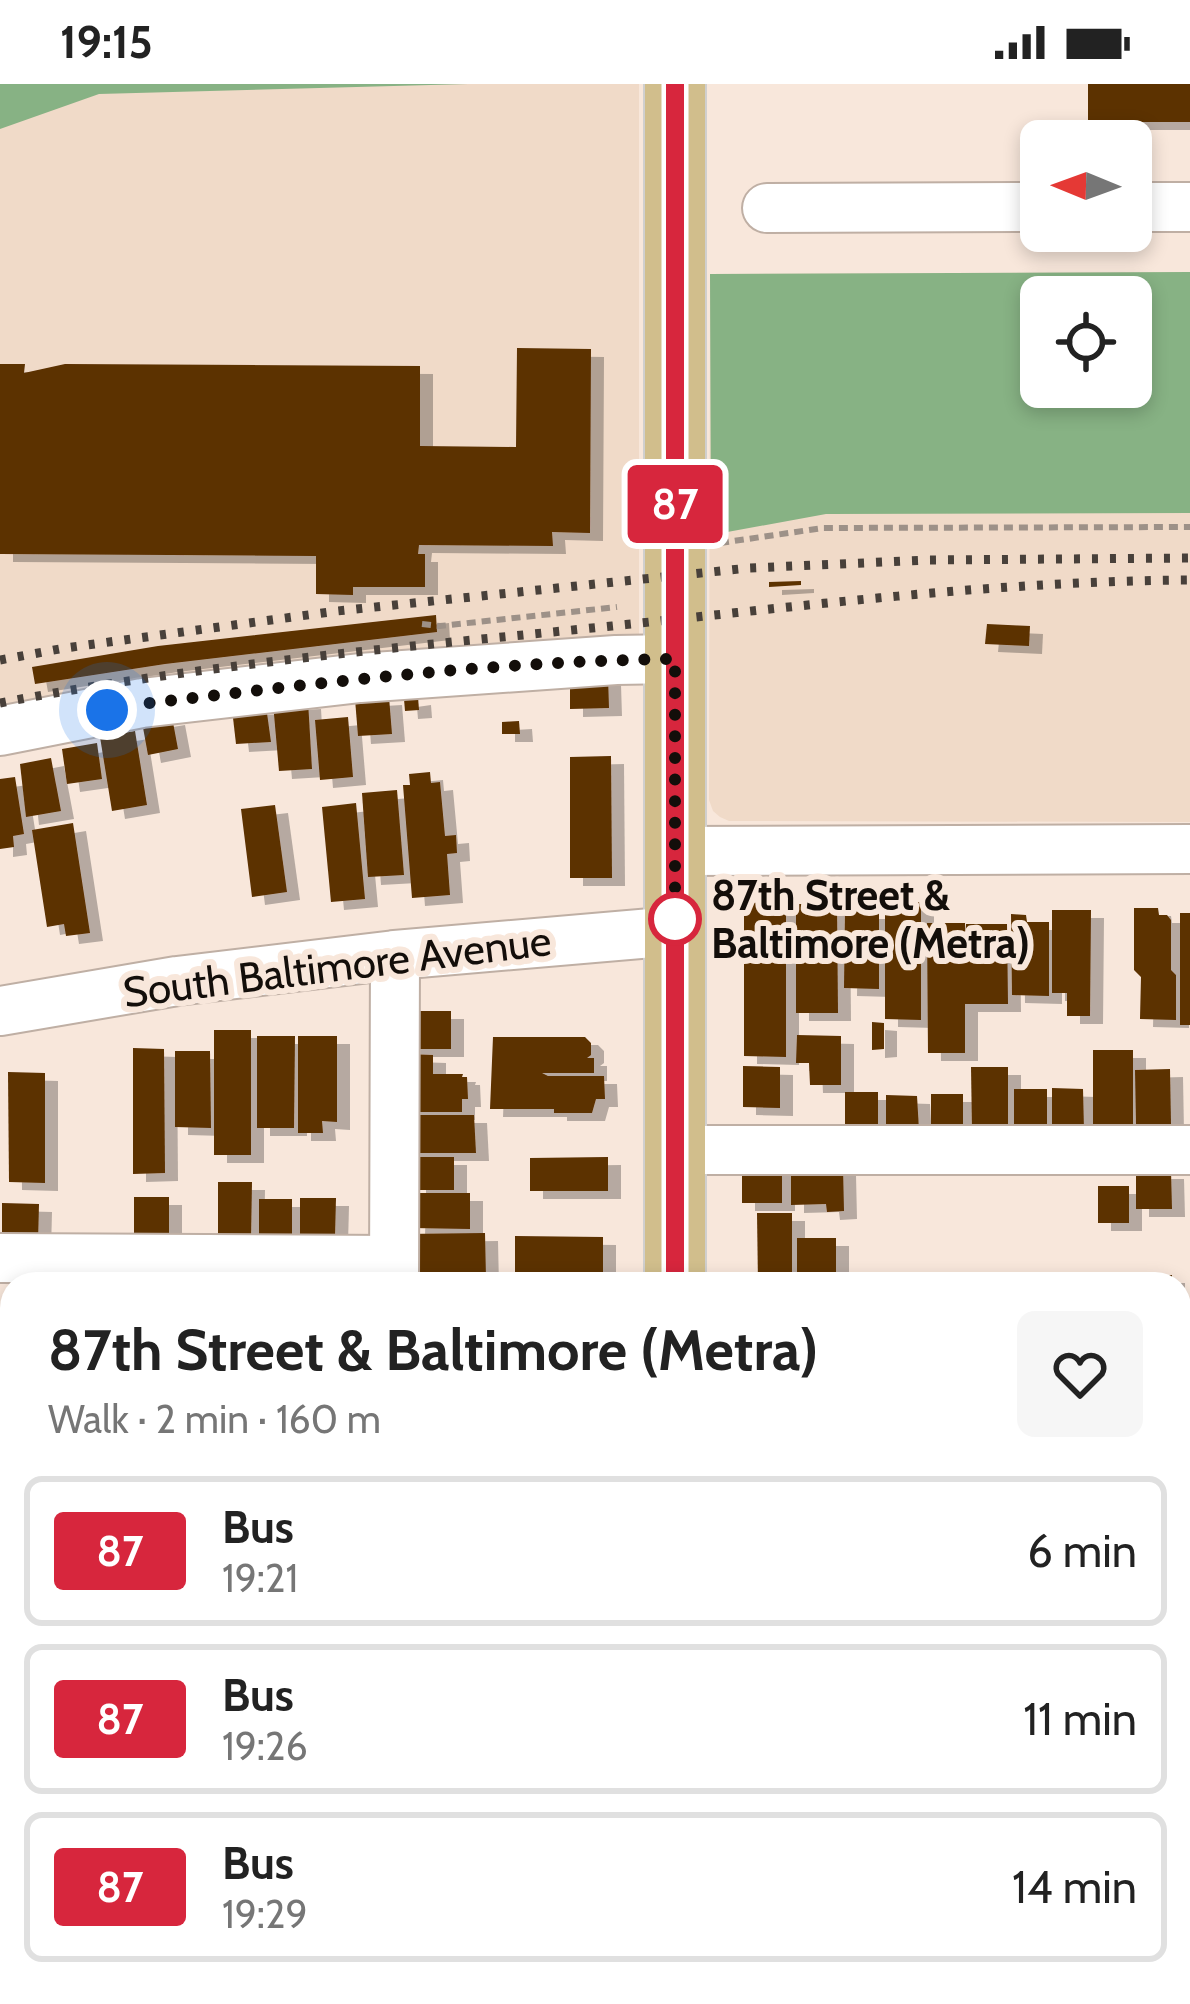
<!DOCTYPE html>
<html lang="en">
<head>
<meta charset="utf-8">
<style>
	:root { --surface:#fff; --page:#f6f6f6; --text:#222; --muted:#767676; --line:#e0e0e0 }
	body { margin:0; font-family:Cabin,sans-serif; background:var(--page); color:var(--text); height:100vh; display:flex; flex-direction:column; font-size:45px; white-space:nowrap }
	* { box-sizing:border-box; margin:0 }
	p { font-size:39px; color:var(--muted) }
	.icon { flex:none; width:66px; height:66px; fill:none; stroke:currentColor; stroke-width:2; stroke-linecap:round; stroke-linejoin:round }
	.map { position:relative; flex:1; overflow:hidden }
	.side { position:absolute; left:0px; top:1188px; width:1191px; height:732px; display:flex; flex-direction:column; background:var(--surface); border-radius:36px 36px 0 0; box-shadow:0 6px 18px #0003 }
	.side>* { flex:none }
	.badge { padding:0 24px; border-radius:9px; font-size:42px; line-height:78px }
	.needle { width:78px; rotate:271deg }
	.fabs { position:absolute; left:1020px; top:36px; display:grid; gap:24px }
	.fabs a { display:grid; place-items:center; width:132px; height:132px; border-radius:18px; background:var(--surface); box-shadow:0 6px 18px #0003; font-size:60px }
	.you { position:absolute; width:60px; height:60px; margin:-30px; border:9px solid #fff; border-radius:50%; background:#1a73e8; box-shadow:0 0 0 18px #1a73e833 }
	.map>.badge { position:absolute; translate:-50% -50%; box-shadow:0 0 0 6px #fff }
	.round { display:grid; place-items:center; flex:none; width:126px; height:126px; border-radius:18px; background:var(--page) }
	.headline { display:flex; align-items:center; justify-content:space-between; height:204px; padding:0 48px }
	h1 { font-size:57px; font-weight:700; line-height:90px }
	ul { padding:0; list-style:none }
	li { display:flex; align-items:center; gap:36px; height:150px; margin:0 24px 18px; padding:0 24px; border:6px solid var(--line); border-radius:18px }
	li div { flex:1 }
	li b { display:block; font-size:45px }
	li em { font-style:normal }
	li .badge { min-width:132px; font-weight:700; text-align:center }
	.status { display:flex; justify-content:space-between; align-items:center; height:84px; padding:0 60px; background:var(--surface); direction:ltr }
	.status svg { height:33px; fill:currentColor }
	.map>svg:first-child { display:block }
	.commercial { fill:#f4dad3 }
	.built { fill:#f0dac8; fill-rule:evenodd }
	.forest { fill:#87b284; fill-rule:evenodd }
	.building { fill:#5b3006; filter:url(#shadow) }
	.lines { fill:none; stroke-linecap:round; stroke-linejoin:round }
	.minor-casing { stroke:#bfafa4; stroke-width:52 }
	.major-casing { stroke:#d0cfce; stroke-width:64 }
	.path { stroke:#9d9188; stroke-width:6; stroke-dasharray:9 6; stroke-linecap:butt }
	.minor { stroke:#fff; stroke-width:48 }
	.major { stroke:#d1be8c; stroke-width:60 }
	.rail { stroke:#48403a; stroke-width:9; stroke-dasharray:6 12; stroke-linecap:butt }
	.line-casing { stroke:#fff; stroke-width:27 }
	.line { stroke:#d7263d; stroke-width:18 }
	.walk { stroke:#130e0a; stroke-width:12; stroke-dasharray:0 21.6 }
	.stop-dot { fill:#fff; stroke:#d7263d; stroke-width:6 }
	.labels { text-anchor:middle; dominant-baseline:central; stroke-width:12; stroke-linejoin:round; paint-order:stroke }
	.stop-label { font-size:42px; font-weight:bold; fill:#130e0a; stroke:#f8e7db; text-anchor:start }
	.street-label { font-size:42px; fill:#130e0a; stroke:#f8e7db }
</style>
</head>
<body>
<div class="status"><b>19:15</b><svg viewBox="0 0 49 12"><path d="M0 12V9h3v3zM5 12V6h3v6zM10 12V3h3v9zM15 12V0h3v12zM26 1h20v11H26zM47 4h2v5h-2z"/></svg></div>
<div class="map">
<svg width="1190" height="1920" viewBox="0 0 1190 1920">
	<defs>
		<filter id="shadow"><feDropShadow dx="13" dy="8" stdDeviation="0" flood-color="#0004"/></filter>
	</defs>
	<rect width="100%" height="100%" fill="#f8e7db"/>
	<g class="commercial">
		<polygon points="1179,1692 1190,1692 1190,1920 712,1920 712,1908 1179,1908"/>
		<polygon points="0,1718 12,1718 12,1908 634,1908 634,1920 0,1920"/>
	</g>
	<g class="built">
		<polygon points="0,0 639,0 639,558 0,634"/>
		<path d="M1190 188V738L729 737 720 733 713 727 709 716 710 190ZM1041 213H1131V303H1041Z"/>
	</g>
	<g class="forest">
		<polygon points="0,0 468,0 99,10 0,45"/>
		<path d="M1190 188V429L826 430 711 451 710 190ZM1041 213H1131V303H1041Z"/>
	</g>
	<g class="building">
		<rect x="1088" y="0" width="102" height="38"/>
		<polygon points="517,264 591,265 590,449 552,448 553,462 419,461 418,470 425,470 425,503 353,503 353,511 316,510 316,472 0,470 0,280 25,280 24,289 65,280 420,282 420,362 516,363"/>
		<polygon points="801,497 801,501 769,503 769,498"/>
		<polygon points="436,531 437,548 165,580 35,600 32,583 158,562"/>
		<polygon points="987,540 1030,542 1029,562 985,560"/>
		<polygon points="608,593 609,624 570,625 570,595"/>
		<polygon points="389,613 392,650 358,652 355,615"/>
		<polygon points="418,613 419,626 405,627 404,615"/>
		<polygon points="308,617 312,685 279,687 273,619"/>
		<polygon points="266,622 271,658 236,660 232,625"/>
		<polygon points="172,633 178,665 148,671 142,638"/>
		<polygon points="348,633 353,693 320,696 315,636"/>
		<polygon points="519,637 520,650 502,650 502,638"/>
		<polygon points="135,647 147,721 112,727 100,653"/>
		<polygon points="97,659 102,695 67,700 62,665"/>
		<polygon points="611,672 612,794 570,794 570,673"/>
		<polygon points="51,674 61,727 26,733 20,680"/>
		<polygon points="430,688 431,699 440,698 445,752 456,751 457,769 447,770 450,811 412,814 403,701 410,701 409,690"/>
		<polygon points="15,693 24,750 13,752 14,763 0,765 0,695"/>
		<polygon points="397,706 404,791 368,793 362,709"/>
		<polygon points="356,719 365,815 331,818 322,723"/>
		<polygon points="275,721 287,808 252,813 241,725"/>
		<polygon points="73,739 90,849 66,852 64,840 47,843 32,746"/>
		<polygon points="786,818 786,973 744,972 744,819"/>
		<polygon points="921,818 921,936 885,935 885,819"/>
		<polygon points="796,820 837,820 838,929 796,929"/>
		<polygon points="1134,824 1158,824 1159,831 1167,831 1171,836 1171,886 1176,891 1176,936 1140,935 1141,893 1134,886"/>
		<polygon points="1052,826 1091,826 1090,932 1067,932 1067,909 1052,909"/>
		<polygon points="845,827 879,827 879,905 844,904"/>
		<rect x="1180" y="829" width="10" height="112"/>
		<polygon points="1011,830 1026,831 1027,838 1049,838 1049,912 1012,911"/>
		<polygon points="927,839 965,839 965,853 966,840 1007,840 1008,920 965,920 965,969 928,969"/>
		<rect x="406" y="927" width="45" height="38"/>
		<polygon points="872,938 884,939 884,965 872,966"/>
		<rect x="214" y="946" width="37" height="125"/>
		<polygon points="797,951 841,952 841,1001 810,1001 809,979 796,979"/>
		<polygon points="257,952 295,952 294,1044 257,1044"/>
		<polygon points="298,952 337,952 337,1038 322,1037 323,1049 298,1049"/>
		<polygon points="493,953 585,953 591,959 591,971 587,974 594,974 594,989 542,989 548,992 604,992 605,1015 596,1015 592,1029 554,1029 554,1025 490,1025"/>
		<polygon points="133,964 164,965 165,1089 133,1090"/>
		<polygon points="1093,966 1133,966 1133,1042 1093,1043"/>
		<polygon points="175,967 210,967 211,1044 175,1043"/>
		<polygon points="404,970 433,971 433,990 463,990 462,993 467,993 468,1015 462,1015 462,1028 403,1028"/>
		<polygon points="743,982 780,983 780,1024 743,1023"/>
		<polygon points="971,983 1008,983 1008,1046 972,1046"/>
		<polygon points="1170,985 1171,1040 1136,1040 1135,986"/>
		<polygon points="8,988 45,989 45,1099 9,1098"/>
		<polygon points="1052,1004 1083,1005 1084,1046 1052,1046"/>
		<rect x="1014" y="1005" width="33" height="39"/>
		<rect x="845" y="1008" width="33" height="38"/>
		<rect x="931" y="1010" width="32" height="37"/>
		<polygon points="886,1011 917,1012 919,1046 886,1047"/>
		<polygon points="403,1031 474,1031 476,1069 403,1069"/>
		<rect x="413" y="1073" width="41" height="33"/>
		<polygon points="608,1073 608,1107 530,1107 530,1074"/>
		<polygon points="742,1082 782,1083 782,1119 742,1119"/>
		<polygon points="791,1083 843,1083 844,1127 827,1128 826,1120 791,1121"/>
		<polygon points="1136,1087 1171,1087 1172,1125 1136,1125"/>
		<polygon points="218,1098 252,1098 251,1155 218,1155"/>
		<rect x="1098" y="1102" width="31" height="37"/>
		<polygon points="413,1109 470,1109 470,1145 412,1144"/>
		<rect x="134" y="1113" width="35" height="38"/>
		<polygon points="300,1114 336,1114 335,1152 300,1152"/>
		<rect x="259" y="1115" width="33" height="39"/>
		<polygon points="2,1119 39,1120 38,1158 2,1157"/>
		<polygon points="757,1129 792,1129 792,1200 758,1200"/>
		<polygon points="485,1149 486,1194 457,1194 457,1200 406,1200 404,1150"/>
		<polygon points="515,1152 603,1153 603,1190 515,1190"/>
		<rect x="797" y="1154" width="39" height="46"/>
		<rect x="1134" y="1191" width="38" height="9"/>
		<rect x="517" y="1192" width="74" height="8"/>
		<rect x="1179" y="1471" width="11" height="146"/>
		<rect x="1179" y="1640" width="11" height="34"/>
		<rect x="1179" y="1717" width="11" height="42"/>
		<polygon points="1179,1797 1190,1797 1190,1920 1177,1920"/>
		<rect x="522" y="1908" width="88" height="12"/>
		<polygon points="743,1908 778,1908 778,1920 744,1920"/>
		<polygon points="895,1908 925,1908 924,1920 894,1920"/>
		<polygon points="930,1908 963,1908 963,1920 929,1920"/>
		<rect x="968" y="1908" width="33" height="12"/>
		<rect x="1134" y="1908" width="40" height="12"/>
	</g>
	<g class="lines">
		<defs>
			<g id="minor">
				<polyline points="1131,123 1190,123"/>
				<polyline points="767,124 1041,123"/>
				<polyline points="0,647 142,619 360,594 616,576 675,575"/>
				<polyline points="675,767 1190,765"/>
				<polyline points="0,927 177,897 395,871 675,847"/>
				<polyline points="675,1066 1190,1066"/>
				<polyline points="0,1174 394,1176"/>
				<polyline points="394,1200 395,871"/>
				<polyline points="1179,1373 1190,1373"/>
				<polyline points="0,1446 12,1446"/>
				<polyline points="1179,1692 1190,1692"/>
				<polyline points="0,1718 12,1718"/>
				<polyline points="0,1899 12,1899"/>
				<polyline points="41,1908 42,1920"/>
			</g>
			<g id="major">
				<polyline points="675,0 675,1200"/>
				<polyline points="675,1920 675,1908"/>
			</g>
		</defs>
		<use href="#minor" class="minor-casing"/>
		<use href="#major" class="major-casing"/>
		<g class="path">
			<polyline points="720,459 823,444 1190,443"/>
			<polyline points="422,540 440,542 617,523"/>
		</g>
		<use href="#minor" class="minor"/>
		<use href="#major" class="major"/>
		<g class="rail">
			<polyline points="0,576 65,564 337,527 749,484 929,476 1190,474"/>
			<path d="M0 619C202 580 407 563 612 542 804 522 996 497 1190 496"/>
		</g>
	</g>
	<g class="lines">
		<defs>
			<polyline id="line" points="675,0 675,1200"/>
		</defs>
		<use href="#line" class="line-casing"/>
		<use href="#line" class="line"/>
		<path class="walk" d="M107 626 142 620C319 599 497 577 675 575V847V835"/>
	</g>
	<circle class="stop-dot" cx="675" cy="835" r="24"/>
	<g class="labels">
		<g class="stop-label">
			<text x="711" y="811">87th Street &amp;<tspan x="711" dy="48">Baltimore (Metra)</tspan></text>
		</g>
		<g class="street-label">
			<text transform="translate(337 882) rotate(-7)">South Baltimore Avenue</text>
		</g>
	</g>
</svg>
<div class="fabs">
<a><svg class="needle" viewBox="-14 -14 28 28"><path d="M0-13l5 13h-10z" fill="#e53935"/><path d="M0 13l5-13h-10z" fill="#767676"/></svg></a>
<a><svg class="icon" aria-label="locate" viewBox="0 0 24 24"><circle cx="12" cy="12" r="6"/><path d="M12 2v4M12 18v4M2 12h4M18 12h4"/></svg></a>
</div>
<div class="you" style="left:107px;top:626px"></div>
<b class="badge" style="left:675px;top:420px;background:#d7263d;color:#fff">87</b>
<section class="side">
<div class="headline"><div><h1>87th Street &amp; Baltimore (Metra)</h1><p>Walk · 2 min · 160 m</p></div><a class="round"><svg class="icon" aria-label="heart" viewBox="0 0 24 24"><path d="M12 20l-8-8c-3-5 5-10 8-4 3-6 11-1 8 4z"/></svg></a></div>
<ul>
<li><span class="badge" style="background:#d7263d;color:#fff">87</span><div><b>Bus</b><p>19:21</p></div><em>6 min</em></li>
<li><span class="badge" style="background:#d7263d;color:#fff">87</span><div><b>Bus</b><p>19:26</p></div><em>11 min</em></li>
<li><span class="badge" style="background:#d7263d;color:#fff">87</span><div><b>Bus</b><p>19:29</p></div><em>14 min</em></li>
</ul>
</section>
</div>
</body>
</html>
